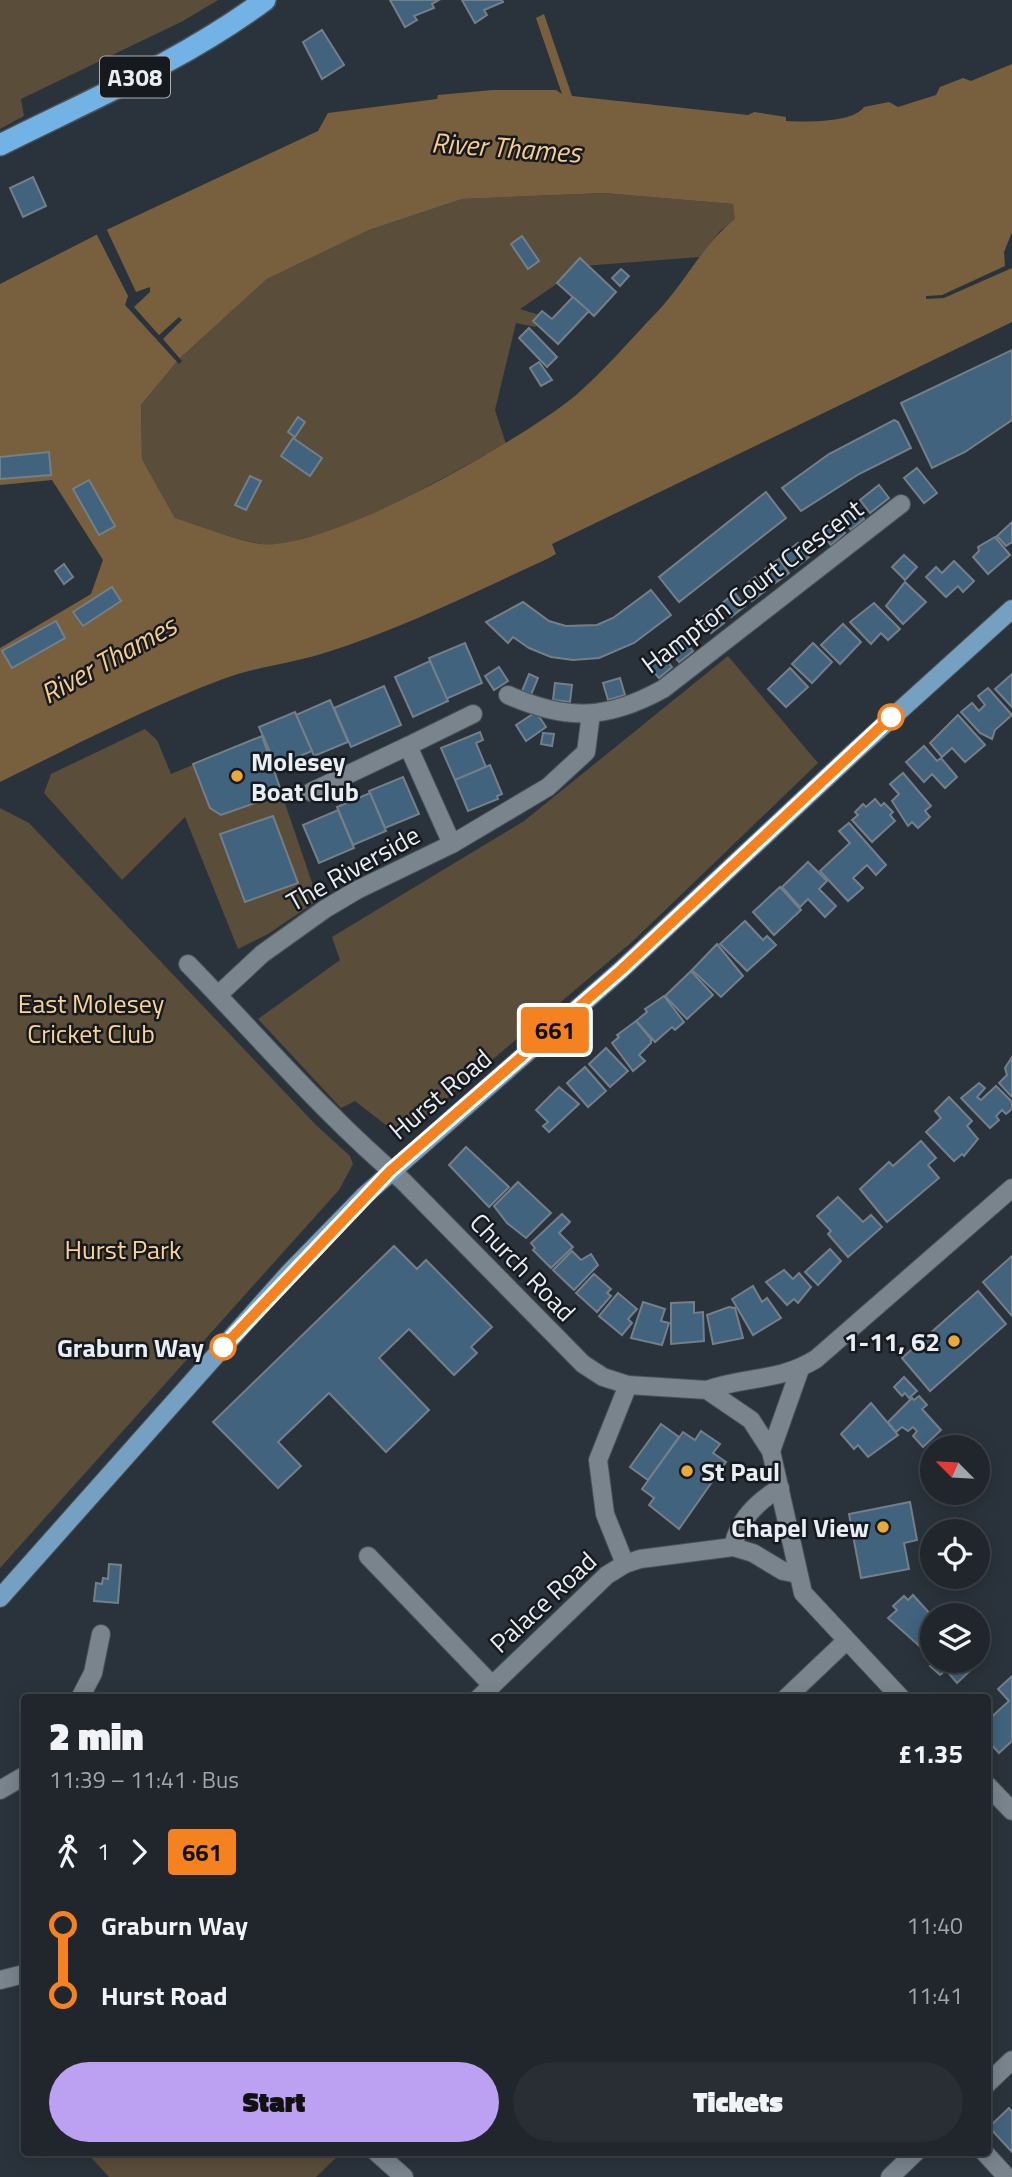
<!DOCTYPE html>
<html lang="en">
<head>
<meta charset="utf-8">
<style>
	:root { --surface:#20262c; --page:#282e34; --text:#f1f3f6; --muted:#a2a5a9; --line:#3d4348; --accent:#bca0f2 }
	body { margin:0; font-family:"Titillium Web",sans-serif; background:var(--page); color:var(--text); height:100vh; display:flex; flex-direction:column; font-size:26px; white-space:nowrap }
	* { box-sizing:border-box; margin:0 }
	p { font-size:23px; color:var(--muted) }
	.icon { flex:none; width:38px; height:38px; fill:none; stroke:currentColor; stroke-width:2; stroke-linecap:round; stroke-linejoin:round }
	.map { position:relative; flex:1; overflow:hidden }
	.drawer { position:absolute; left:21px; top:1694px; width:970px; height:462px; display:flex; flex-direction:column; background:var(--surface); border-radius:7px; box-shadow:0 4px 18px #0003,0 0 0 2px var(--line) }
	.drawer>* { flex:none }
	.badge { padding:0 14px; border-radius:5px; font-size:24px; line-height:46px }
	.needle { width:46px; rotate:294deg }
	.fabs { position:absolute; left:920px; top:1435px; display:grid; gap:14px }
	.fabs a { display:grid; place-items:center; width:70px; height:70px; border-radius:50%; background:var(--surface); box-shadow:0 4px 18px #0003,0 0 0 2px var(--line); font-size:35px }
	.map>.badge { position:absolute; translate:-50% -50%; box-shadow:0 0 0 4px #fff }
	.legs { display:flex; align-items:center; gap:10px; height:77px; padding:0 28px; font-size:23px }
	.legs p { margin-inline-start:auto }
	.head { display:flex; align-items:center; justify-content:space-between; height:119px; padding:0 28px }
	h1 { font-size:38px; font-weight:800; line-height:52px }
	.action { display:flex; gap:14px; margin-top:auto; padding:14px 28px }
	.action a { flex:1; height:80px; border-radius:42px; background:var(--accent); color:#111; font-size:28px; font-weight:800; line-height:80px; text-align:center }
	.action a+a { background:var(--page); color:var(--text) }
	ul { padding:0 28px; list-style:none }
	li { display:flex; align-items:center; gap:24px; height:70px; font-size:26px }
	li i { display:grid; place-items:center; width:10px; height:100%; margin:0 9px; background:currentColor }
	li i::after { content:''; width:18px; height:18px; margin:-9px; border:5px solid; border-radius:50%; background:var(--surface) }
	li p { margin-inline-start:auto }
	li:first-child i { background:linear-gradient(#0000 50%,currentColor 0) }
	li:last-child i { background:linear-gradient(currentColor 50%,#0000 0) }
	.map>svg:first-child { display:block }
	.green { fill:#5a4d3a }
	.water { fill:#78603e; fill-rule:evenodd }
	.pier { fill:#2a333b }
	.building { fill:#41637d; stroke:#747f88; stroke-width:2 }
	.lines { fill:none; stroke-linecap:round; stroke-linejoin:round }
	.street-casing { stroke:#4a5258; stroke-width:20 }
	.primary-casing { stroke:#4a5258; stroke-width:20 }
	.highway-casing { stroke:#4a5258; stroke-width:24 }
	.street { stroke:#79848d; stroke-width:18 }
	.primary { stroke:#75a0c1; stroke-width:18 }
	.highway { stroke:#72b2e4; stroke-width:21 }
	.line-1-casing { stroke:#fff; stroke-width:16 }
	.line-1 { stroke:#f58220; stroke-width:10 }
	.stop-1-dot { fill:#fff; stroke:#f58220; stroke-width:3.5 }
	.poi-dot { fill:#eba93a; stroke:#161a1e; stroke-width:2.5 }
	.labels { text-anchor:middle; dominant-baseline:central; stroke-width:5; stroke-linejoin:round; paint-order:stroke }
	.shield { fill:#161a1e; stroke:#a9aeb3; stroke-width:2 }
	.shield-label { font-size:24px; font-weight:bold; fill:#e8eef3 }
	.street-label { font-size:26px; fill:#e8eef3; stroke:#161a1e }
	.poi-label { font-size:26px; font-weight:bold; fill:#e8eef3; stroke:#161a1e; text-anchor:start }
	.park-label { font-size:26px; fill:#fbd297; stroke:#161a1e }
	.stop-label { font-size:26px; font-weight:bold; fill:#e8eef3; stroke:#161a1e; text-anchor:end }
	.water-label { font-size:28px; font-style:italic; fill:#f5cd92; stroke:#161a1e }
</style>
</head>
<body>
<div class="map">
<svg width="1012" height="2177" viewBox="0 0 1012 2177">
	<rect width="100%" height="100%" fill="#2a333b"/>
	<g class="green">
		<polygon points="0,0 218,0 183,21 21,99 24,116 0,129"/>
		<path d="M604 193 733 204 736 219 720 231 700 257 583 266 520 309 546 317 535 327 516 323 495 410 506 444C448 474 325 550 262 544 233 540 202 526 175 518L142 459 141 405 179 359 267 279 369 230 462 199Z"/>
		<polygon points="728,656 818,763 633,941 408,1131 391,1129 355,1101 341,1108 258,1019 340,960 332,937 524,821"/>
		<polygon points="145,729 157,740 171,774 262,736 318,900 268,934 238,949 185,817 122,880 44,793 51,774"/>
		<polygon points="0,808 29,823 316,1125 350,1156 353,1164 339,1190 0,1568"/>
		<polygon points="87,2153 341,2153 316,2177 109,2177"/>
	</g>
	<path class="water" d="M544 14 572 96 748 115 754 112 786 117V121C805 122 853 123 864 107L889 102 898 107 936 95 940 87 963 78 971 81 1012 64V232L1004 252 1005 266 942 295 926 296V299L944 298 1012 268V322L552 544 556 554 547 559C473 593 399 630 321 654 288 664 255 667 223 679 146 708 73 746 0 782V648L91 594 103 560 52 480 0 485V284L102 232 318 131 328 113 437 99 438 95 493 90H556L562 94 536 18ZM604 193 733 204 735 219C703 244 685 283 657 312 630 340 604 371 575 396 521 440 329 551 261 544 233 540 202 526 175 518L142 459 141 405 179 359 267 279 369 230 462 199Z"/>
	<polygon class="pier" points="106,228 136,292 150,287 150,292 134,307 159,335 179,317 182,320 163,339 182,361 179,364 125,305 128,296 96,233"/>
	<g class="building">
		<polygon points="390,0 439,0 432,4 434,8 414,16 417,20 405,27"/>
		<polygon points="462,0 502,0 503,2 484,10 487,15 475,23"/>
		<polygon points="322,30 344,65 322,79 303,42"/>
		<polygon points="33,177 46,206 23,217 10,188"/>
		<polygon points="522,236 539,261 528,269 511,244"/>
		<polygon points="580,258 616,292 594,316 557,283"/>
		<polygon points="621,269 629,276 620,286 612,278"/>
		<polygon points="573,297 589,311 558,344 533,321 542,311 552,319"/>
		<polygon points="529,328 557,357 547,367 519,338"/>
		<polygon points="1012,350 1012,420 965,452 932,468 901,403"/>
		<polygon points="539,362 552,380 541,386 530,368"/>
		<polygon points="298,417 305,422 295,437 288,432"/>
		<polygon points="894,420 898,422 911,448 859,474 801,511 782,488 829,454"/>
		<polygon points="293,438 322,458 310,476 281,456"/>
		<polygon points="49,452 51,475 0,479 0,457"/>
		<polygon points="917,468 937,493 924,503 904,478"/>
		<polygon points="250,476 261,481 246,510 235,505"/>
		<polygon points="89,480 115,526 99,535 73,489"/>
		<polygon points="879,485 889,498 870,513 860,500"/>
		<polygon points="766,492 786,518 679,602 659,577"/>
		<polygon points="853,505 864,519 851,530 840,516"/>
		<polygon points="833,519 845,533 831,545 819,531"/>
		<polygon points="1012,522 1012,542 1006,546 997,536"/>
		<polygon points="995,537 1010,555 988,574 973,557 979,551 978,547"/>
		<polygon points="798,543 809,557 795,568 784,554"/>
		<polygon points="904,555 917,567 905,580 892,567"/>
		<polygon points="779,559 789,573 775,583 765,569"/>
		<polygon points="954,561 974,581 963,592 958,586 946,597 926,577 936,567 942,573"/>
		<polygon points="64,564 73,577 64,584 55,571"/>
		<polygon points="755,577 765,591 752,601 742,588"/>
		<polygon points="905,582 926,602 903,624 886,606"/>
		<polygon points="112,587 121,601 83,626 73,612"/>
		<polygon points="651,590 671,615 634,643 599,658 573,660 551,657 529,648 513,637 508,643 486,622 523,602 549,621 566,626 597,625 613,618"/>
		<polygon points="735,593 745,606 731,617 721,604"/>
		<polygon points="874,603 900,629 888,640 881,633 871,644 850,622"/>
		<polygon points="713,609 724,623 711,633 700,619"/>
		<polygon points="56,621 65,638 12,668 2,651"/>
		<polygon points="843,624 861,642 840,664 821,645"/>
		<polygon points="682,637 693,651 679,662 668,648"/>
		<polygon points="465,643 482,683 446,699 429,658"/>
		<polygon points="813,643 832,662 812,683 792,664"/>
		<polygon points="661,653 672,667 659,678 647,664"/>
		<polygon points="430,661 448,701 413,717 395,677"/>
		<polygon points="499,667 508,681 494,690 485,676"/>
		<polygon points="790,668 808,687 786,707 768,689"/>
		<polygon points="529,674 538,678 531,695 522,691"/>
		<polygon points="1012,674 1012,707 995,689"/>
		<polygon points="620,678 625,695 608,700 603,683"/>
		<polygon points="555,683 572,685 570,702 553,700"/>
		<polygon points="384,686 401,725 351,747 334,708"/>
		<polygon points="988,688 1012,715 995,730 992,739 980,733 961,712 972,703 979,711 985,705 978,696"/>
		<polygon points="330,700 348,742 314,756 296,715"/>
		<polygon points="295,712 312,751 276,766 259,727"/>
		<polygon points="536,712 546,727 526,741 516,725"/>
		<polygon points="958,715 985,745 965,762 952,748 942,757 930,743"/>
		<polygon points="480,732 483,740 476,743 486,767 455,780 441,748"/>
		<polygon points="543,733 554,734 552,746 541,744"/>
		<polygon points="262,736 280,788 259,797 261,801 221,815 210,808 193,764"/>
		<polygon points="924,746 937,761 941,758 957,777 945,788 932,774 924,782 906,762"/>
		<polygon points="490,765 502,794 497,796 498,799 468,811 455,780"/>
		<polygon points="903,773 931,806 925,811 930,817 918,828 912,822 908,826 892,801 899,794 890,784"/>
		<polygon points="403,777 419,814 385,828 369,791"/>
		<polygon points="370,793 386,831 353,845 337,807"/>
		<polygon points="875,799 881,806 884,803 893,812 890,815 895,821 872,842 852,820 858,815 855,812 863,804 866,807"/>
		<polygon points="338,810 354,848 319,863 303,825"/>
		<polygon points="273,816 298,883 245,902 220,834"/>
		<polygon points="849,823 886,865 876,875 867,865 853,878 863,888 848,901 820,871 850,843 839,831"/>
		<polygon points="808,862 827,881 819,889 836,906 825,917 808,899 800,907 782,887"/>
		<polygon points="780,887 801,910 774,935 753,912"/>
		<polygon points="745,921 763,940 767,936 776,945 747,971 720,944"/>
		<polygon points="717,944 743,976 721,997 692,970"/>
		<polygon points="691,971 713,995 687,1019 665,996"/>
		<polygon points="664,996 684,1022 675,1030 672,1027 655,1042 636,1021 647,1012 645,1009"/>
		<polygon points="636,1021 651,1039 651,1043 639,1055 645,1061 633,1071 612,1043 619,1037 617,1035"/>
		<polygon points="606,1048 628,1071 610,1087 589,1064"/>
		<polygon points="1012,1057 1012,1097 999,1083 1007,1075 1005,1068"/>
		<polygon points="585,1067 606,1091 588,1107 567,1083"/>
		<polygon points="979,1083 985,1088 977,1097 981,1100 996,1086 1012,1102 1012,1109 1006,1114 1002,1110 996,1116 999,1120 990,1128 961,1098"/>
		<polygon points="559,1087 579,1104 549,1132 543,1126 548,1122 536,1110"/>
		<polygon points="949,1097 972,1121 967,1126 978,1139 964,1156 962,1154 954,1161 926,1132 941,1118 935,1111"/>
		<polygon points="921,1141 936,1158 928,1165 939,1178 887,1222 860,1189 889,1162 893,1166"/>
		<polygon points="466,1147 509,1187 489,1207 449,1165"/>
		<polygon points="518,1182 551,1213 526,1238 507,1223 494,1206"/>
		<polygon points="838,1197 863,1222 871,1215 882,1227 848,1257 828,1234 831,1231 817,1216"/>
		<polygon points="562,1214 570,1222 559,1233 573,1247 551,1268 533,1250 535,1248 531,1243"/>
		<polygon points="394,1246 417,1269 426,1260 492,1327 471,1347 477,1353 454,1375 409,1329 379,1358 429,1410 386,1452 329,1393 278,1442 301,1466 278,1488 213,1422"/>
		<polygon points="830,1249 841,1261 818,1285 805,1272"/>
		<polygon points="572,1251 581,1260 591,1254 598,1265 574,1290 553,1270"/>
		<polygon points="1012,1256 1012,1316 983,1282"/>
		<polygon points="784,1270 793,1279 799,1273 811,1287 798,1303 794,1299 787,1305 766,1282"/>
		<polygon points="594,1274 611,1289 607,1293 611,1296 597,1312 576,1293"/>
		<polygon points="753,1286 762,1302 767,1298 781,1318 753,1335 732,1299"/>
		<polygon points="978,1291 1006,1324 930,1391 902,1358"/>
		<polygon points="618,1293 637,1309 628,1319 632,1323 622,1335 599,1316"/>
		<polygon points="643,1302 665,1309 661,1321 669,1323 662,1345 631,1338"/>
		<polygon points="694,1302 694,1313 703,1312 704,1341 671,1344 671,1303"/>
		<polygon points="729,1307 735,1308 743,1338 713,1344 707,1315"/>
		<polygon points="904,1377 917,1391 909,1398 905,1393 902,1396 894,1387"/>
		<polygon points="919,1396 927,1405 922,1409 941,1430 923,1447 913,1436 917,1431 913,1427 908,1431 902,1427 896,1432 888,1422 912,1398 914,1400"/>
		<polygon points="871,1403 898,1435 868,1457 858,1445 854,1449 841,1434"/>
		<polygon points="661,1424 679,1437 648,1480 630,1467"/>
		<polygon points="701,1431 720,1444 713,1453 726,1462 679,1529 649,1505 654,1498 642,1489 683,1432 695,1440"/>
		<polygon points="910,1502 917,1540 904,1543 909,1569 861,1578 849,1514"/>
		<polygon points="109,1564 121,1565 118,1603 94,1601 96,1583 102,1584 103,1578 108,1579"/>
		<polygon points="913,1595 932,1616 933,1645 925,1651 888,1618 897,1610 893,1606 904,1596 908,1600"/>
		<polygon points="936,1661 970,1661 975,1666 957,1683 946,1670 940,1675 930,1666"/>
		<polygon points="1012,1676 1012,1741 999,1753 987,1740 987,1721 1009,1701 998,1689"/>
		<polygon points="1009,2108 1012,2112 1012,2152 989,2127"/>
	</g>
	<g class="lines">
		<defs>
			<g id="street">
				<path d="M508 695C566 721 607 720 663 689L901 504"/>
				<polyline points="408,746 473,714"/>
				<polyline points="311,792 408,746 452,844"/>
				<path d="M188 964C259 1037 325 1115 403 1181L583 1364 603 1377 628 1385 707 1390 751 1420 771 1451 803 1593 901 1698"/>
				<polyline points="218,995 262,954 325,909 357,890 452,844 548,787 586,752 591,714"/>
				<path d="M707 1390C745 1376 779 1382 816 1359L1012 1188"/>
				<polyline points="771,1451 800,1369"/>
				<path d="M733 1547C738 1520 758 1501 780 1488"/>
				<polyline points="368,1556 492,1685"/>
				<polyline points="625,1564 605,1514 598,1460 628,1385"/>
				<polyline points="80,1698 93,1673 101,1634"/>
				<polyline points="479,1698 607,1575 625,1564 640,1559 733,1547 753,1553 783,1571 798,1574"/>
				<polyline points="786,1698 846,1641"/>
				<polyline points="987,1785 1012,1811"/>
				<polyline points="0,1790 24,1776"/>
				<polyline points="0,1980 24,1974"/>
				<polyline points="987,2084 1012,2060"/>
				<polyline points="376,2152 404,2177"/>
				<polyline points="984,2152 1007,2177"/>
				<polyline points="890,2177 916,2152"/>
			</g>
			<polyline id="primary" points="0,1598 289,1273 364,1196 621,970 853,753 1012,609"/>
			<path id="highway" d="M0 145C90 100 184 60 265 0"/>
		</defs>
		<use href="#street" class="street-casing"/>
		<use href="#primary" class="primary-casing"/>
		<use href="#highway" class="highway-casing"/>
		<use href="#street" class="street"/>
		<use href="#primary" class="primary"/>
		<use href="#highway" class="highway"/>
	</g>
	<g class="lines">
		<defs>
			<polyline id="line-1" points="223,1347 390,1171 621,970 891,717"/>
		</defs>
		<use href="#line-1" class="line-1-casing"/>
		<use href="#line-1" class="line-1"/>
	</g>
	<g class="stop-1-dot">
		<circle cx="891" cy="717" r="12"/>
		<circle cx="223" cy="1347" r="12"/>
	</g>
	<g class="poi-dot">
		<circle cx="237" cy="776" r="7"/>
		<circle cx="954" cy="1341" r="7"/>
		<circle cx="687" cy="1471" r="7"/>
		<circle cx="883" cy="1527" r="7"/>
	</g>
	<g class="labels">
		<rect class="shield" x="100" y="56.5" width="70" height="41" rx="5"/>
		<g class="shield-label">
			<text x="135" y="77">A308</text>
		</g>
		<g class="street-label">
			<text transform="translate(752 586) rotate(-37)">Hampton Court Crescent</text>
			<text transform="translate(353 868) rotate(-29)">The Riverside</text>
			<text transform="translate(440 1094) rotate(-40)">Hurst Road</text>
			<text transform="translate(523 1267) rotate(46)">Church Road</text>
			<text transform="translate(543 1602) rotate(-43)">Palace Road</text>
		</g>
		<g class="poi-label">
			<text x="251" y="761">Molesey<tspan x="251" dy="30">Boat Club</tspan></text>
			<text x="940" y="1341" text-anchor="end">1-11, 62</text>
			<text x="701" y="1471">St Paul</text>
			<text x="869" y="1527" text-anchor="end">Chapel View</text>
		</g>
		<g class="park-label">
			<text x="91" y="1003">East Molesey<tspan x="91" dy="30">Cricket Club</tspan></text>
			<text x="123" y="1249">Hurst Park</text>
		</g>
		<g class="stop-label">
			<text x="204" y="1347">Graburn Way</text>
		</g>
		<g class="water-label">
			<text transform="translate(506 147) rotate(4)">River Thames</text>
			<text transform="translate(108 659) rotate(-29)">River Thames</text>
		</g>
	</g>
</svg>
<div class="fabs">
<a><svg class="needle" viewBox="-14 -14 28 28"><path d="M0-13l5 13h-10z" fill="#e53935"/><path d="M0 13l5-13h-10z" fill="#a2a5a9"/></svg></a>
<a><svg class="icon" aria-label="locate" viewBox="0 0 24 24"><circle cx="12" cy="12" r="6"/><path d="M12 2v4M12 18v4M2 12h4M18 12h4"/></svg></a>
<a><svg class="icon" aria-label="layers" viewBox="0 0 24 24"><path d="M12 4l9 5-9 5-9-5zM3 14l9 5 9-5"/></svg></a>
</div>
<b class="badge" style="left:555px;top:1030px;background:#f58220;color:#111">661</b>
<section class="drawer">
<div class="head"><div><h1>2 min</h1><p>11:39 – 11:41 · Bus</p></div><b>£1.35</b></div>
<div class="legs"><svg class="icon" aria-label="walk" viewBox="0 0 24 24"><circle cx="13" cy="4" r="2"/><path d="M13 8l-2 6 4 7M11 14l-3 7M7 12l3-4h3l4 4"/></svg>1<svg class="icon" aria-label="forward" viewBox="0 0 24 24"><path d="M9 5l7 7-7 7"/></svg><b class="badge" style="background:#f58220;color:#111">661</b></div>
<ul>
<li><i style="color:#f58220"></i><b>Graburn Way</b><p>11:40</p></li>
<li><i style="color:#f58220"></i><b>Hurst Road</b><p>11:41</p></li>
</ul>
<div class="action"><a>Start</a><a>Tickets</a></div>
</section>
</div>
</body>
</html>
